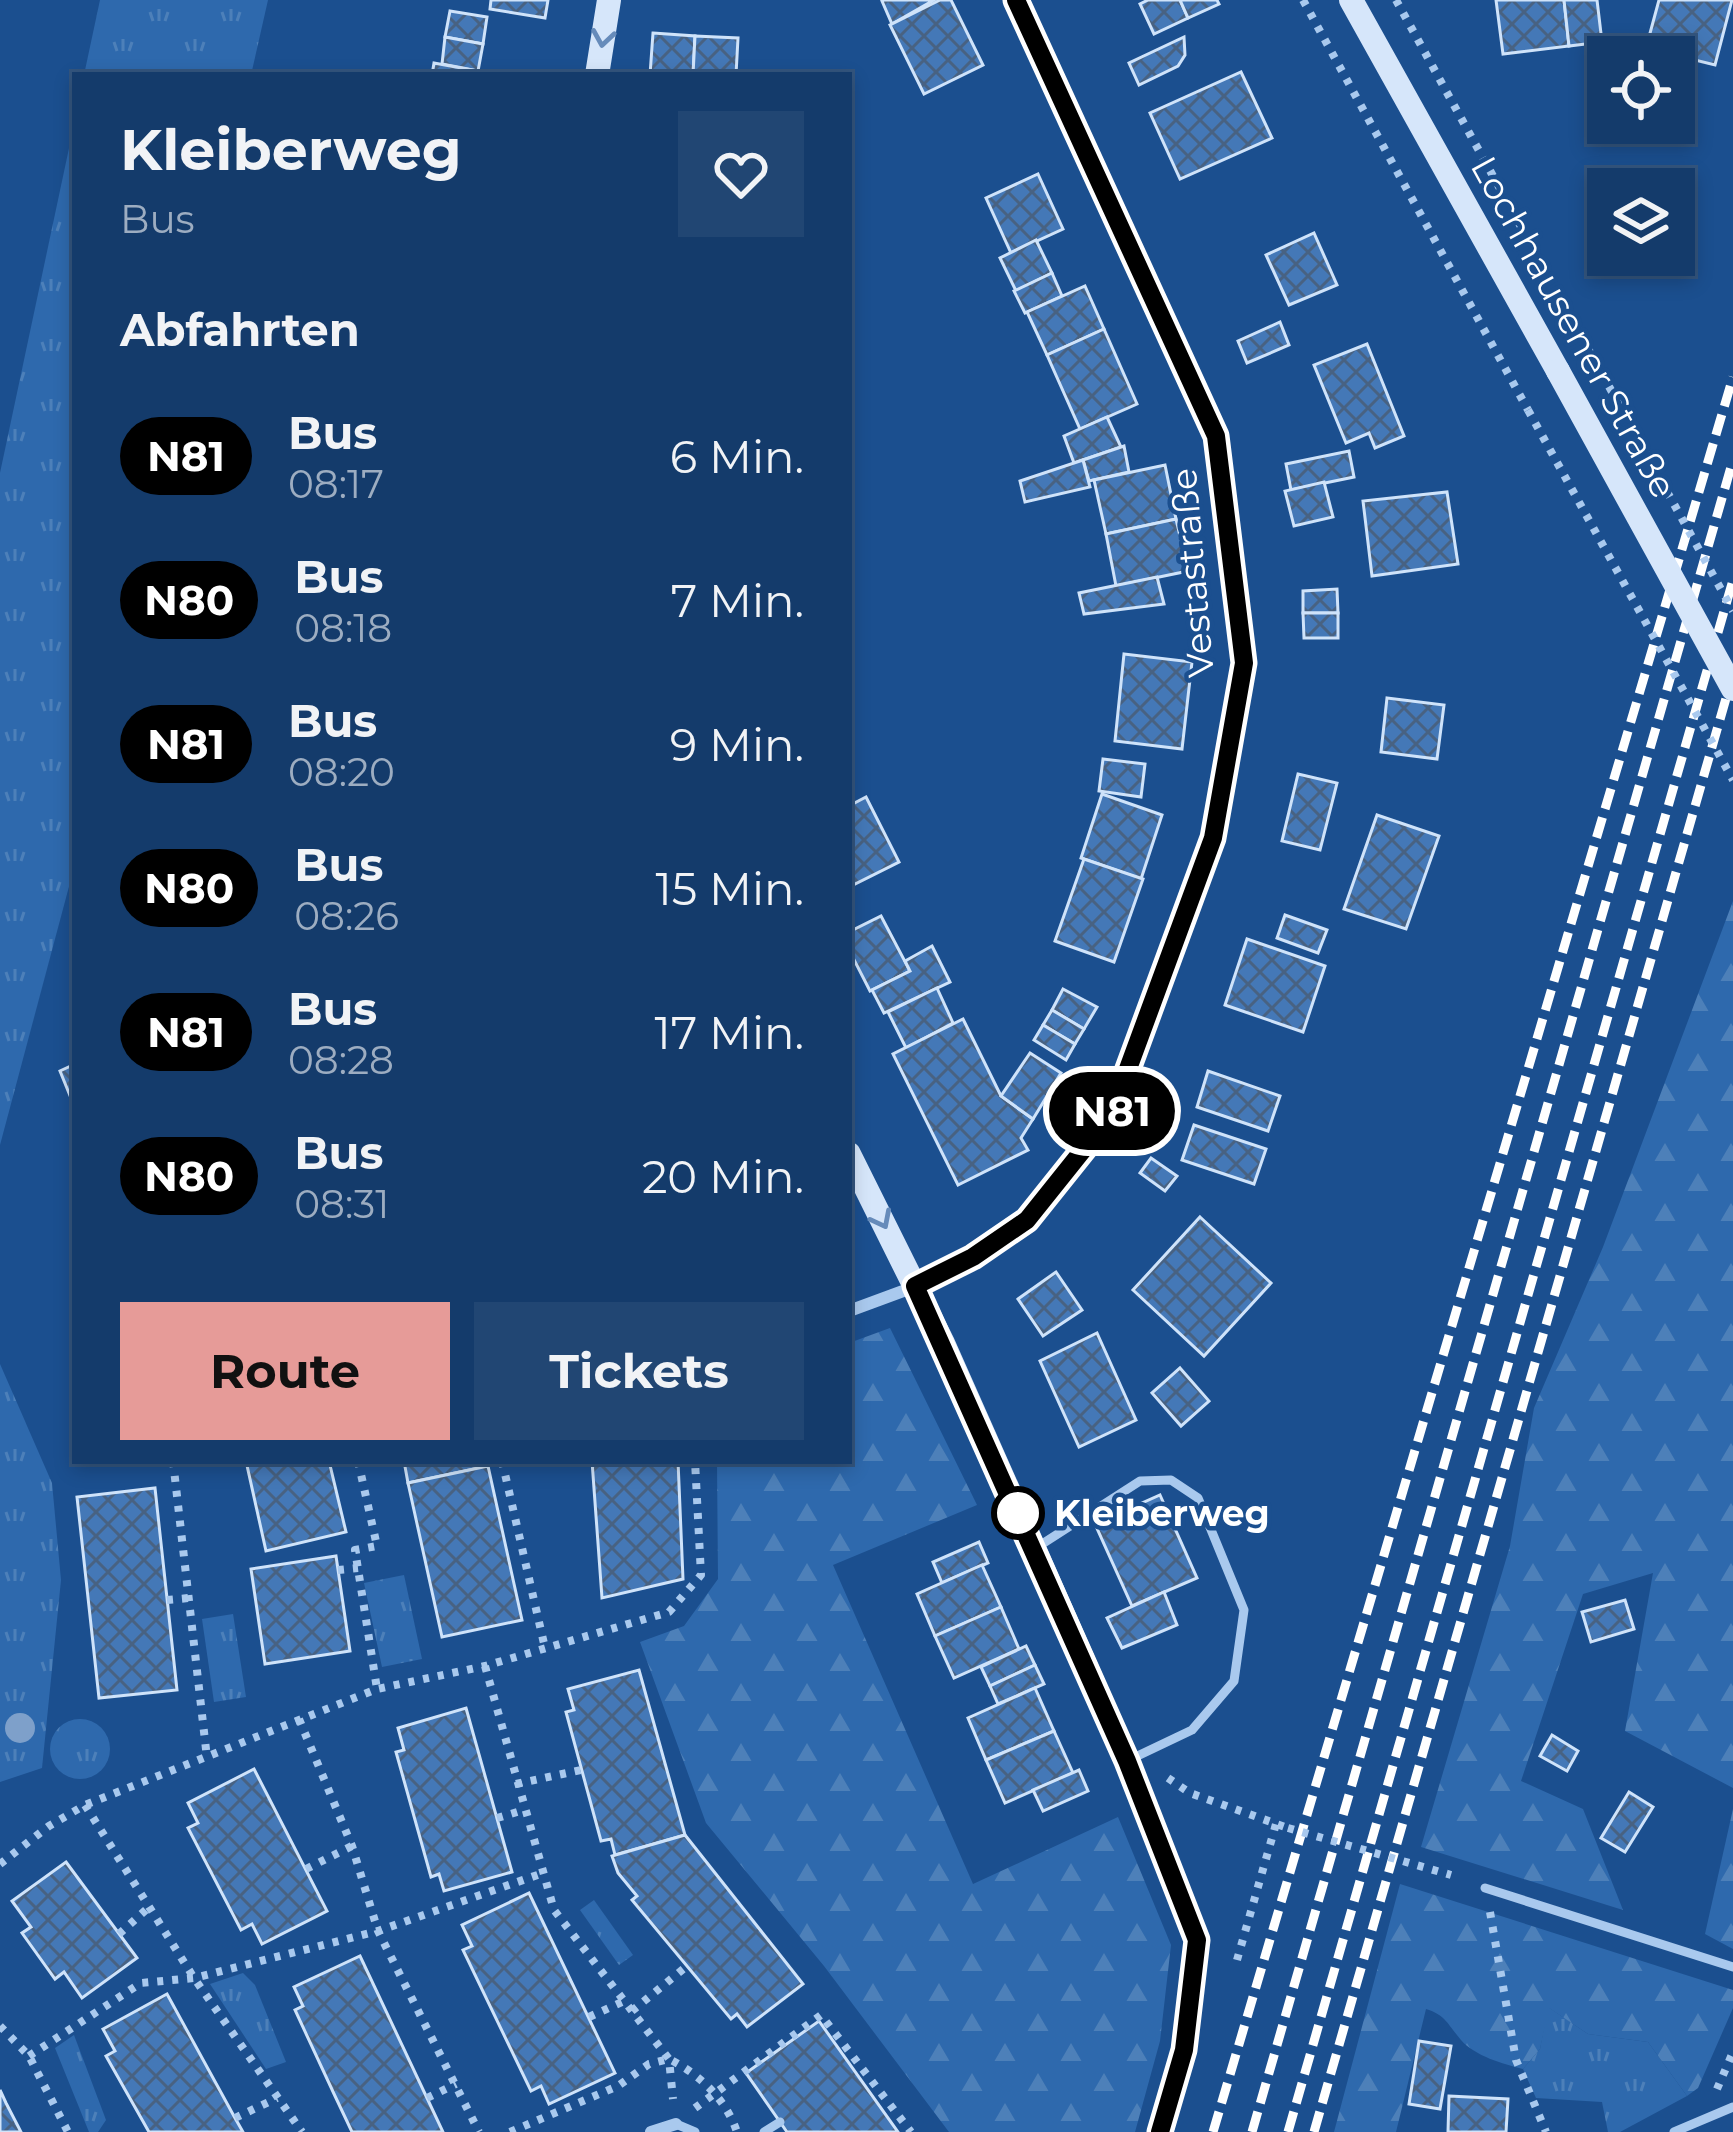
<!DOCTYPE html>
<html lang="de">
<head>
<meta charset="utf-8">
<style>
	:root { --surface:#143b6b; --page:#214673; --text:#f1f3f6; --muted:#9dadc1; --line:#33557e; --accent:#e69b98 }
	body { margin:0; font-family:Montserrat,sans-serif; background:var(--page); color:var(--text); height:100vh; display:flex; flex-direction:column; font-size:45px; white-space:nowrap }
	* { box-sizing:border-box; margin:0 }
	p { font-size:39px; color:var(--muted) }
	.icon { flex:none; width:66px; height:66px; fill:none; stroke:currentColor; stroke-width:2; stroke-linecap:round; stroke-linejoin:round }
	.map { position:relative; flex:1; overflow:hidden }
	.side { position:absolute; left:72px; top:72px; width:780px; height:1392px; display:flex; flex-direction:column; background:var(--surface); border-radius:0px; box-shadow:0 6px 18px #0003,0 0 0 3px var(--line) }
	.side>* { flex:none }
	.badge { padding:0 24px; border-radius:39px; font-size:42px; line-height:78px }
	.fabs { position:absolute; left:1587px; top:36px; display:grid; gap:24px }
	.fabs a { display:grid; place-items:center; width:108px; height:108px; border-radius:0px; background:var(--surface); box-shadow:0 6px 18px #0003,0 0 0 3px var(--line); font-size:60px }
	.map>.badge { position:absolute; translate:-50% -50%; box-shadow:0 0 0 6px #fff }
	h2 { padding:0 48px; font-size:45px; line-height:108px }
	.round { display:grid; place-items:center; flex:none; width:126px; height:126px; border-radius:0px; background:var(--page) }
	.summary { display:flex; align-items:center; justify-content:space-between; height:204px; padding:0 48px }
	h1 { font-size:57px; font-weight:700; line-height:90px }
	.action { display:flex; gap:24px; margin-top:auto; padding:24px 48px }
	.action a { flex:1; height:138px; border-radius:0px; background:var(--accent); color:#111; font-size:48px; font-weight:700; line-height:138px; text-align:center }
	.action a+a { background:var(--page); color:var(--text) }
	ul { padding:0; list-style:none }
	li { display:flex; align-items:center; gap:36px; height:144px; padding:0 48px }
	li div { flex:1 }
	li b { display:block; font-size:45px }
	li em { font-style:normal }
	li .badge { min-width:132px; font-weight:700; text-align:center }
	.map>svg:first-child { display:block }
	.grass { fill:url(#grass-tufts) }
	.forest { fill:url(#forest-firs) }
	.building { fill:url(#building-cross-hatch); stroke:#cfe3fa; stroke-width:3 }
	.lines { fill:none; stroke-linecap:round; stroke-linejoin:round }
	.path { stroke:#a9c9ee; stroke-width:8; stroke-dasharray:6 9; stroke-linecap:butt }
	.service { stroke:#a9c9ee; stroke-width:9 }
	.minor { stroke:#a9c9ee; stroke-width:12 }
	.secondary { stroke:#d6e6fa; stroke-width:24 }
	.rail { stroke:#fff; stroke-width:9; stroke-dasharray:21 9; stroke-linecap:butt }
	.path-bridge { stroke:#a9c9ee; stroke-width:8; stroke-dasharray:6 9; stroke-linecap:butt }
	.secondary-bridge { stroke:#d6e6fa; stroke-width:24 }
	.tree { fill:#7ea0ca }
	.oneway { stroke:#668bba }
	.line-casing { stroke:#fff; stroke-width:27 }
	.line { stroke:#000; stroke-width:18 }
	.stop-dot { fill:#fff; stroke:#000; stroke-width:6 }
	.labels { text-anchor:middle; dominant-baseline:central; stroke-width:9; stroke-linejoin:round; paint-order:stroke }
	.street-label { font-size:36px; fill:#fff; stroke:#1b4f8f }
	.stop-label { font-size:36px; font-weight:bold; fill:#fff; stroke:#1b4f8f; text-anchor:start }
</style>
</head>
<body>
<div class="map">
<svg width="1733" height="2132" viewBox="0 0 1733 2132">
	<defs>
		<pattern id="grass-tufts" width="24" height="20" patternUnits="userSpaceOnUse" patternTransform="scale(3)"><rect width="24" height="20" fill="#2e69ad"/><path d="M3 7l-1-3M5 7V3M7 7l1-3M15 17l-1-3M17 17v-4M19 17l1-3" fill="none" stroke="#4d80b9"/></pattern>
		<pattern id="forest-firs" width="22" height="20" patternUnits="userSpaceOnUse" patternTransform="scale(3)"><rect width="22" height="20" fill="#2e69ad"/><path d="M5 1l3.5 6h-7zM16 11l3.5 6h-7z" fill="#4d80b9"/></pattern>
		<pattern id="building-cross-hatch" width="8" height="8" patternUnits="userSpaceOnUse" patternTransform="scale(3)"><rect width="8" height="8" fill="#4478b7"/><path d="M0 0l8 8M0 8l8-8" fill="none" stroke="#486282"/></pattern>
	</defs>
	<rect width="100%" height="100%" fill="#1b4f8f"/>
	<g class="grass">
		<polygon points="100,0 268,0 251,75 84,75"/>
		<polygon points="75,120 75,864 0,1145 0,473"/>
		<polygon points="0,1364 52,1483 61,1580 42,1768 0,1782"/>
		<polygon points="404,1575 422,1659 382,1667 364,1583"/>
		<polygon points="233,1614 246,1697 214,1702 202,1619"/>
		<circle cx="80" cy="1749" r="30"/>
		<polygon points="594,1900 633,1955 619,1965 580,1910"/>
		<polygon points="243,1973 255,1985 286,2062 266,2069 210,1984"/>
		<polygon points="1548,2007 1588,2034 1648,2042 1687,2096 1620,2132 1608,2132 1602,2102 1536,2098 1523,2069 1540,2049"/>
		<polygon points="74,2035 106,2120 98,2132 89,2132 55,2048"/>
	</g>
	<g class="forest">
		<polygon points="1733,901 1733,1788 1625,1731 1653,1573 1583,1594 1521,1781 1583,1809 1623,1910 1421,1847 1510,1546 1534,1408 1603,1247"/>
		<polygon points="890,1328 977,1505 833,1565 973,1884 1118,1817 1171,1945 1160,2041 1135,2132 949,2132 824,1966 706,1823 640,1642 684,1626 718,1579 717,1461 849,1461 849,1343"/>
		<polygon points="1733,1809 1733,1949 1705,1934"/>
		<path d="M1400 1884 1733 1990V2008L1698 2088 1687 2096 1648 2042 1588 2034 1549 2008 1540 2049 1523 2069C1503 2064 1475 2056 1461 2040 1448 2025 1446 2015 1426 2009L1396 2132H1334Z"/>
	</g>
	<g class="building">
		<polygon points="491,0 548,0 545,18 490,9"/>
		<polygon points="934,0 892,24 882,1 884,0"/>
		<polygon points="940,0 951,0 983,65 924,94 890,25"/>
		<polygon points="1148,0 1180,0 1188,18 1154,34 1140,4"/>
		<polygon points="1180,0 1217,0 1219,4 1188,18"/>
		<polygon points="1496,0 1564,0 1569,46 1503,54"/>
		<polygon points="1564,0 1597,0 1602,42 1569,46"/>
		<polygon points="1659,0 1732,0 1715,65 1646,48"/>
		<polygon points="450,11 487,17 483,44 445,37"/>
		<polygon points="653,33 695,36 693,75 650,75"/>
		<polygon points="695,36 738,38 736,75 693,75"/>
		<polygon points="445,37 483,44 478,71 442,64"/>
		<polygon points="1184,37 1185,55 1178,66 1139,85 1129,63"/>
		<polygon points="434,63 483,72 483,75 432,75"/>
		<polygon points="1241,72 1272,138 1180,179 1150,113"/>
		<polygon points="1038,174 1063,229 1011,253 986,198"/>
		<polygon points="1314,233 1337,285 1289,305 1266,255"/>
		<polygon points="1036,240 1052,273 1016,291 1000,258"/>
		<polygon points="1052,273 1062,296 1025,313 1014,291"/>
		<polygon points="1085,286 1104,329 1047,355 1027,312"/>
		<polygon points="1280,322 1289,345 1247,363 1238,341"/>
		<polygon points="1104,329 1137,404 1080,429 1047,355"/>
		<polygon points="1367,344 1404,436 1375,448 1369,433 1346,443 1314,365"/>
		<polygon points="1107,417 1121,447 1074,463 1064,436"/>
		<polygon points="1124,446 1129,472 1089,481 1083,460"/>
		<polygon points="1349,451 1354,477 1291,490 1286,464"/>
		<polygon points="1083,460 1090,487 1025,502 1020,481"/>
		<polygon points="1165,465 1176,519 1106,534 1094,480"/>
		<polygon points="1324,482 1333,517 1294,526 1285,491"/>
		<polygon points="1447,492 1458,564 1372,576 1363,501"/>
		<polygon points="1176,519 1188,571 1116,586 1106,534"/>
		<polygon points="1157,577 1164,604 1084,614 1079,593"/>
		<polygon points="1337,589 1338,613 1303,613 1303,591"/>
		<polygon points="1303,613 1338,613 1338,638 1304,638"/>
		<polygon points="1124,654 1192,662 1182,749 1115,741"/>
		<polygon points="1387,698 1444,705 1437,759 1381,752"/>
		<polygon points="1103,759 1145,764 1141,797 1099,791"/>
		<polygon points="1298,774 1337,783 1320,850 1282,841"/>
		<polygon points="1102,794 1162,815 1141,879 1081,858"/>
		<polygon points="866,797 899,862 849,887 849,806"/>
		<polygon points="1377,815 1439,836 1406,929 1344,909"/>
		<polygon points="1084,859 1143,879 1114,962 1055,941"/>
		<polygon points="1285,915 1327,930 1318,953 1277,938"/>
		<polygon points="881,916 910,971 870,991 849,950 849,932"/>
		<polygon points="1247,939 1325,966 1303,1032 1225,1005"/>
		<polygon points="932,946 950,982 884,1013 872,990 910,971 905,961"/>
		<polygon points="937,988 953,1023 906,1048 888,1012"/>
		<polygon points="1063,989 1097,1007 1084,1029 1052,1010"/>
		<polygon points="1052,1010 1084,1029 1075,1044 1043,1025"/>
		<polygon points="963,1019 1001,1096 1033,1119 1021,1138 1028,1150 958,1185 893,1054"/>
		<polygon points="1043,1025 1075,1044 1066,1060 1034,1040"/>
		<polygon points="1030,1053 1061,1073 1033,1119 1001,1096"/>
		<polygon points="75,1064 75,1108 60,1071"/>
		<polygon points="1208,1071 1280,1096 1268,1131 1197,1107"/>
		<polygon points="1194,1125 1266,1149 1254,1184 1182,1160"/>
		<polygon points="1151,1158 1177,1176 1165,1191 1140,1173"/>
		<polygon points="1200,1217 1271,1283 1204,1356 1133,1290"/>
		<polygon points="1056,1272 1082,1310 1043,1336 1018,1299"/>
		<polygon points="1097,1333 1136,1420 1079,1447 1040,1361"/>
		<polygon points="1180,1368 1209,1401 1181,1426 1152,1393"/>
		<polygon points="246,1461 329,1461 346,1532 266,1551"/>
		<polygon points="404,1461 487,1461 488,1466 408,1483"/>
		<polygon points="592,1461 678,1461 683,1579 602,1598"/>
		<polygon points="488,1466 522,1620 442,1637 408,1483"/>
		<polygon points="155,1488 177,1690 99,1698 77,1497"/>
		<polygon points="1160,1495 1197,1578 1132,1606 1095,1524"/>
		<polygon points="979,1542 988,1563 942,1583 933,1562"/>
		<polygon points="336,1556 350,1651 265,1664 251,1569"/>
		<polygon points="982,1565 1001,1607 935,1636 917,1594"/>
		<polygon points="1164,1592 1177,1625 1122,1648 1107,1618"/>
		<polygon points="1625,1600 1634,1629 1591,1642 1582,1612"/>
		<polygon points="1001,1607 1019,1649 954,1678 935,1636"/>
		<polygon points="1026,1646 1035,1665 990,1686 981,1667"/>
		<polygon points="1035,1665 1044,1684 998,1704 990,1686"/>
		<polygon points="639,1670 685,1835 615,1855 611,1839 601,1841 566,1712 574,1710 568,1689"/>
		<polygon points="1035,1688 1054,1731 986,1760 968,1718"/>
		<polygon points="466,1708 512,1872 444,1891 439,1874 431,1877 396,1752 404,1750 398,1728"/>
		<polygon points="1054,1731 1073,1773 1005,1803 986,1760"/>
		<polygon points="1552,1735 1578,1751 1567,1771 1540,1756"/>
		<polygon points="254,1769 327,1911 262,1944 252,1924 241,1930 188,1828 198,1823 188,1803"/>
		<polygon points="1079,1770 1088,1791 1043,1811 1033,1790"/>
		<polygon points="1629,1792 1653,1807 1625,1852 1601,1838"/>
		<polygon points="685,1835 803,1984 747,2027 737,2014 731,2019 632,1900 637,1896 618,1873 612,1856"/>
		<polygon points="66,1862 137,1958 82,1998 64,1972 55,1979 22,1933 31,1927 12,1901"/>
		<polygon points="529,1893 615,2073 549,2104 541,2086 531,2091 463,1950 472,1946 462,1925"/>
		<polygon points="360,1956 427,2098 443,2132 352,2132 335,2096 295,2010 303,2006 294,1987"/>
		<polygon points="167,1994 235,2118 243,2132 149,2132 106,2056 115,2051 103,2029"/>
		<polygon points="819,2021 898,2132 787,2132 746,2073"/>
		<polygon points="1419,2041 1451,2046 1440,2109 1409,2104"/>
		<polygon points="0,2090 6,2103 21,2132 0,2132"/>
		<polygon points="1449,2096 1508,2099 1506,2132 1448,2132"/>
	</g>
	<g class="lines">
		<g class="path">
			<polyline points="1303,0 1528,410"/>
			<polyline points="1396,0 1580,334"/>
			<polyline points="173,1461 207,1758"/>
			<polyline points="358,1461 377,1546 355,1550 377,1689"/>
			<polyline points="502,1461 545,1648"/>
			<polyline points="338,1570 358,1568"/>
			<polyline points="167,1600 189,1598"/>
			<polyline points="485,1666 554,1910 669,2059 673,2099"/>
			<polyline points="299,1719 352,1846 378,1931 479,2132"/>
			<polyline points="1168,1778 1190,1793 1288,1828"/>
			<polyline points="516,1784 581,1770"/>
			<polyline points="85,1805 194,1978 302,2132"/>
			<polyline points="497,1818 524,1810"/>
			<polyline points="0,1864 49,1826 85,1805 377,1689 485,1666 669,1612 701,1575 695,1461"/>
			<polyline points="306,1869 352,1846"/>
			<polyline points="1490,1912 1516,2060 1546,2132"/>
			<polyline points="119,1934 149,1907"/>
			<polyline points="1237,1960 1276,1824"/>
			<polyline points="632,2011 687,1966"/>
			<polyline points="589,2017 624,2001"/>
			<polyline points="0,2026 29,2056 68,2132"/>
			<polyline points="29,2056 141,1983 194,1978 378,1931 543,1873"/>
			<polyline points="1717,2089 1733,2052"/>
			<polyline points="427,2098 456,2084"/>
			<polyline points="695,2108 821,2015 911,2132"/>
			<polyline points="235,2118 277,2098"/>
			<path d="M510 2132 618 2086 649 2064 669 2059C699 2074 726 2099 737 2132"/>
		</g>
		<g class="service">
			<polyline points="1039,1546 1140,1481 1171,1480 1198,1498 1244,1610 1234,1681 1192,1730 1129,1760"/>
			<polyline points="1485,1888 1733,1967"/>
			<polyline points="676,2124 695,2132"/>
			<polyline points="764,2132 780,2122"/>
			<polyline points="1674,2132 1733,2107"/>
		</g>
		<g class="minor">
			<polyline points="849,1311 914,1287"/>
			<polyline points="651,2132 676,2124"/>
		</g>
		<g class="secondary">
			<polyline points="1351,0 1558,371"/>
			<polyline points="597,75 609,0"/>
			<polyline points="849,1154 943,1343 1034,1548 1130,1767 1197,1940 1184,2050 1161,2132"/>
			<polyline points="915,1286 973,1257 1027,1219 1111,1115 1213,838 1244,663 1216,437 1016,0"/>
		</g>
		<g class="rail">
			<polyline points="1213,2132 1733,377"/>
			<polyline points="1252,2132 1733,460"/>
			<polyline points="1288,2132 1733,580"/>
			<polyline points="1314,2132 1733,674"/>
		</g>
		<g class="path-bridge">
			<polyline points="1580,334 1733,611"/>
			<polyline points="1528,410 1733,780"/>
			<polyline points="1288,1828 1451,1875"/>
		</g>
		<polyline class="secondary-bridge" points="1558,371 1733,689"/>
	</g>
	<circle class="tree" cx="20" cy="1728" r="15"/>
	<defs><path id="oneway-chevron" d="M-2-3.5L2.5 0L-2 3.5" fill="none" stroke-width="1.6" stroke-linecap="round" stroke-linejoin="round" transform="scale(3)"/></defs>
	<g class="oneway">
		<use href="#oneway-chevron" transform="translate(603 38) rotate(99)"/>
		<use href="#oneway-chevron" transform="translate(882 1220) rotate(63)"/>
	</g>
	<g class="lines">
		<defs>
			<polyline id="line" points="1016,0 1216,436 1244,663 1213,838 1111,1115 1027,1220 973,1257 915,1286 1127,1761 1197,1940 1184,2050 1160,2132"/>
		</defs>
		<use href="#line" class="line-casing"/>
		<use href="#line" class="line"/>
	</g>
	<circle class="stop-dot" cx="1018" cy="1513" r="24"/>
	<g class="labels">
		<g class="street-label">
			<text transform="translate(1574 327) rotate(61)">Lochhausener Straße</text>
			<text transform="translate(1192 573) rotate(-95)">Vestastraße</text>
		</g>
		<g class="stop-label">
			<text x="1054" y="1513">Kleiberweg</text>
		</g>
	</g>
</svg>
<div class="fabs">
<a><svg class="icon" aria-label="locate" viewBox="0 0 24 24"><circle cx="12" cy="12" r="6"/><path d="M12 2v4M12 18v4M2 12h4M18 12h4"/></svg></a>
<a><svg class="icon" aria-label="layers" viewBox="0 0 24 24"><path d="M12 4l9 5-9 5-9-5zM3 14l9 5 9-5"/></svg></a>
</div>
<b class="badge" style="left:1112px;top:1111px;background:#000;color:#fff">N81</b>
<section class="side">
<div class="summary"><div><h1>Kleiberweg</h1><p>Bus</p></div><a class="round"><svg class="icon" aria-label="heart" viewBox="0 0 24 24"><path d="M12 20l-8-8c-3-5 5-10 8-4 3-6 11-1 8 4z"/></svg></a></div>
<h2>Abfahrten</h2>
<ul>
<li><span class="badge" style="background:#000;color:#fff">N81</span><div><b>Bus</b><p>08:17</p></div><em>6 Min.</em></li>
<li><span class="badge" style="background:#000;color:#fff">N80</span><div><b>Bus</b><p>08:18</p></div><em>7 Min.</em></li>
<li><span class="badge" style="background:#000;color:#fff">N81</span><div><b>Bus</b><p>08:20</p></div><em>9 Min.</em></li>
<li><span class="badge" style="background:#000;color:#fff">N80</span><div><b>Bus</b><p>08:26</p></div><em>15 Min.</em></li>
<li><span class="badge" style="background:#000;color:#fff">N81</span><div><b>Bus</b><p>08:28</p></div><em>17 Min.</em></li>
<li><span class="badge" style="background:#000;color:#fff">N80</span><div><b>Bus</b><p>08:31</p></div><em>20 Min.</em></li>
</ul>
<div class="action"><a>Route</a><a>Tickets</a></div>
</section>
</div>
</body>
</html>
